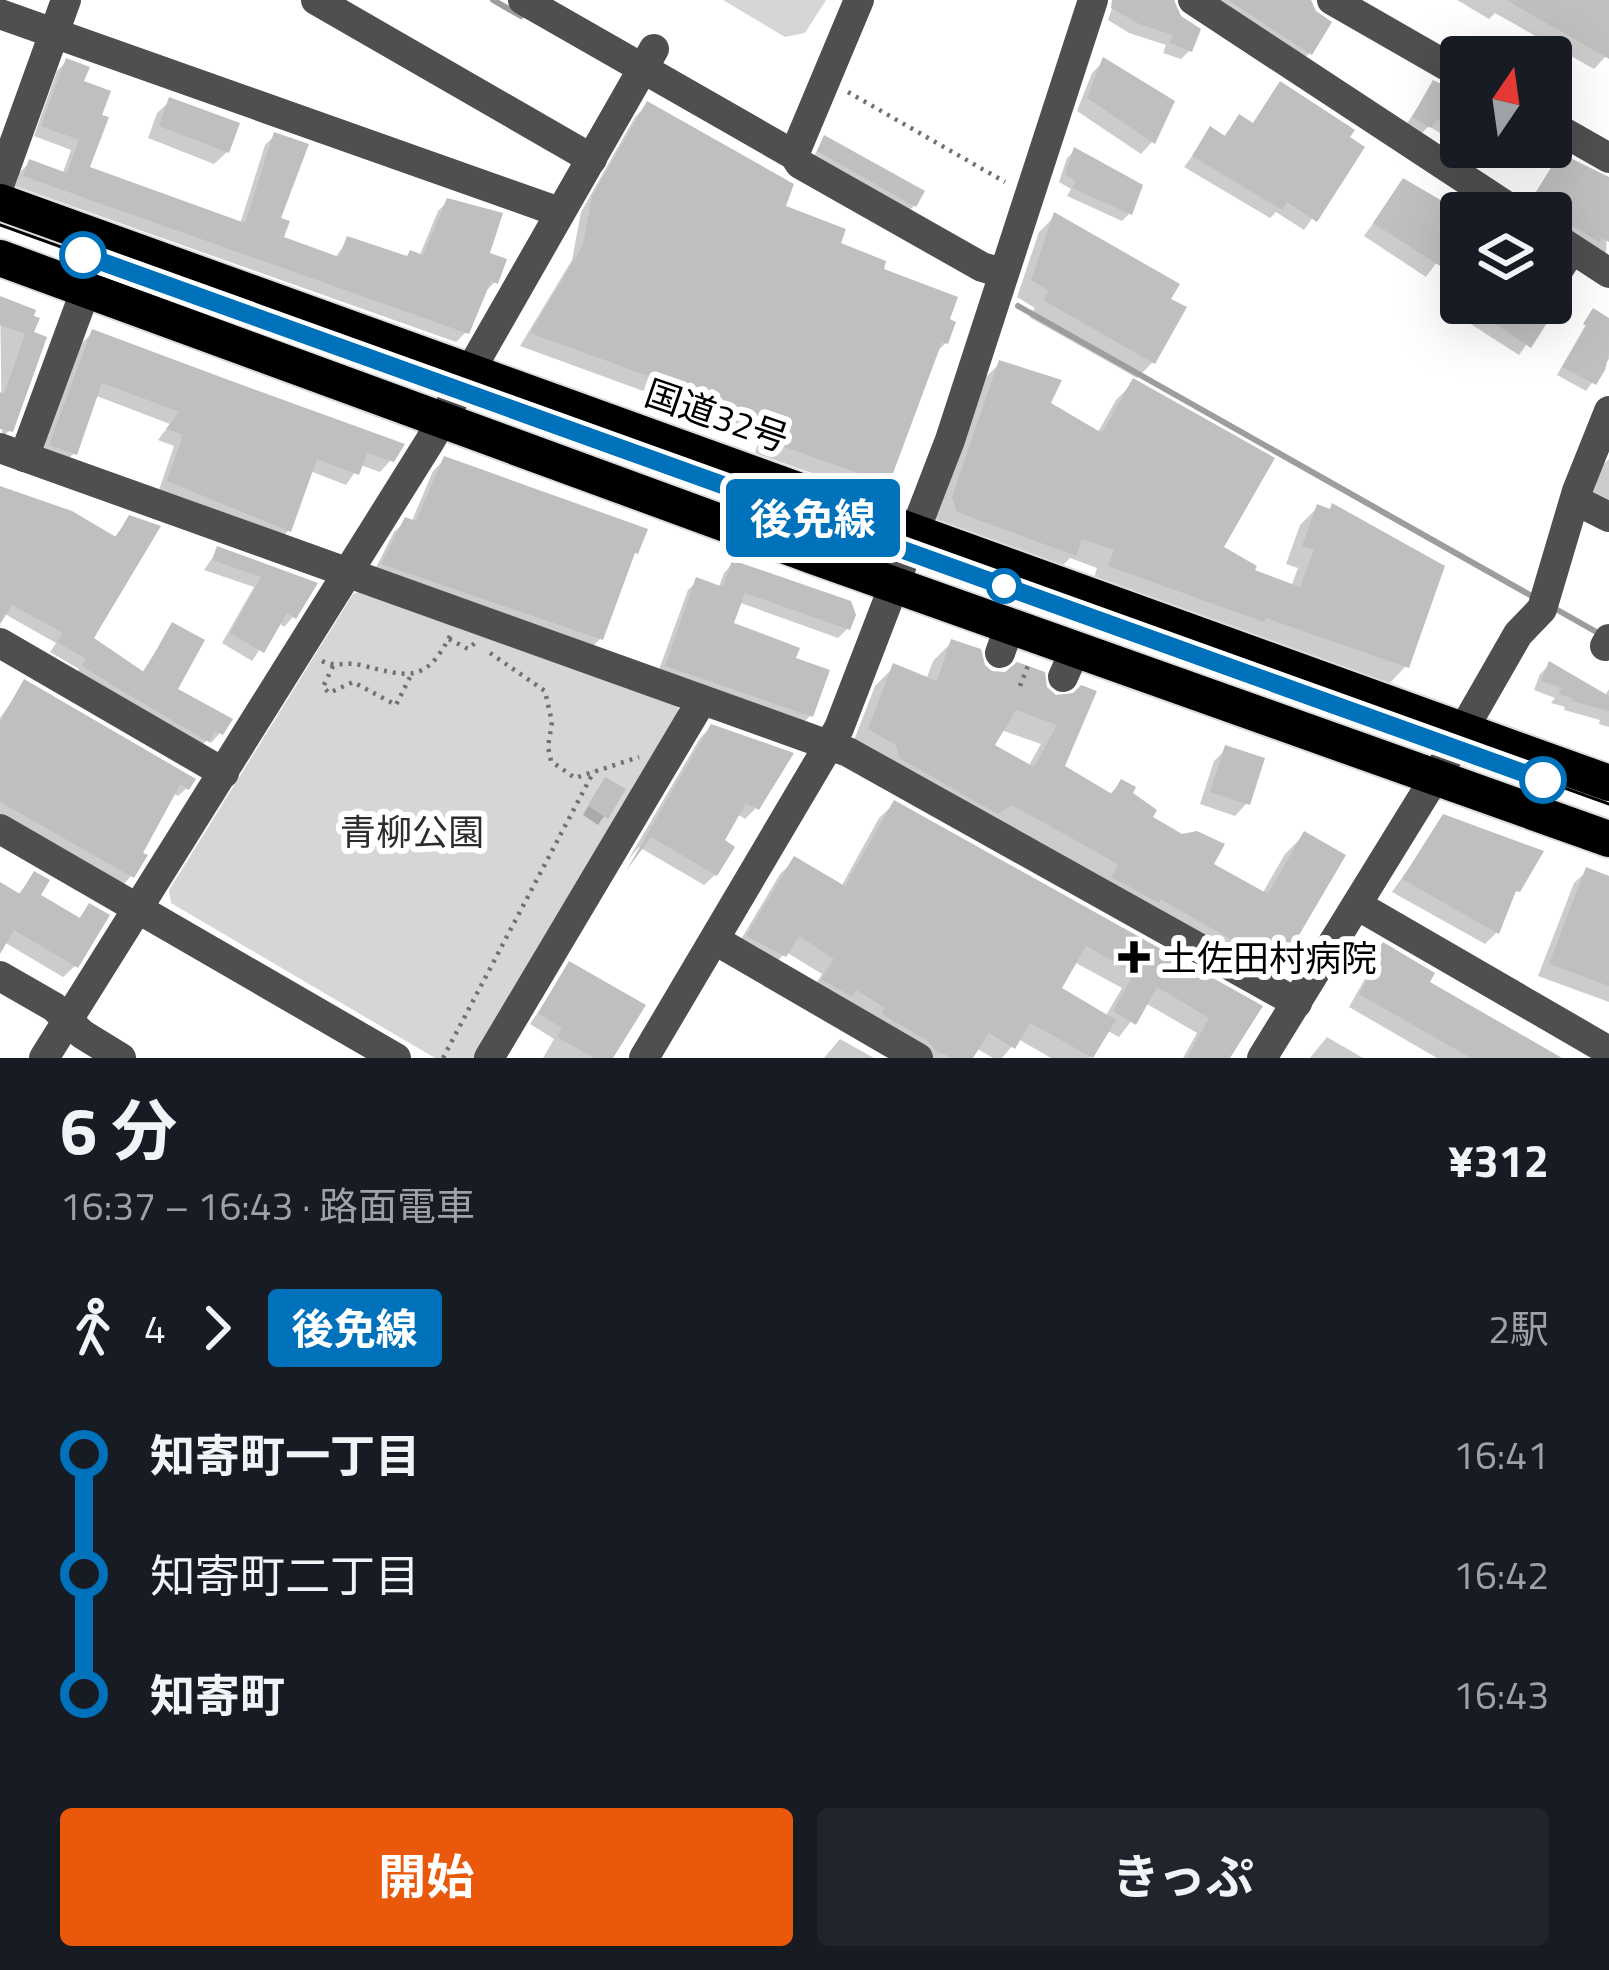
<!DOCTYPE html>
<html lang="ja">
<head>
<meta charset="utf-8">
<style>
	:root { --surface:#171b24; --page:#20242c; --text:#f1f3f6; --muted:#9ea1a6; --accent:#ea580c }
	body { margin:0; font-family:"Titillium Web","Noto Sans JP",sans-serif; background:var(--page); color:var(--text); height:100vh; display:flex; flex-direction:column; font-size:45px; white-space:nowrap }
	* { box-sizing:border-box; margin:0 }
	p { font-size:39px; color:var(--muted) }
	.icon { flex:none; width:66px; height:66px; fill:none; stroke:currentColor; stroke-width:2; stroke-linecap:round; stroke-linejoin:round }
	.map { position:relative; height:1058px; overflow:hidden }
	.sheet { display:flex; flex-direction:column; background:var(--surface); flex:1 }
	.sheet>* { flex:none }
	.badge { padding:0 24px; border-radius:9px; font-size:42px; line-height:78px }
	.needle { width:78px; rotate:13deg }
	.controls { position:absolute; left:1440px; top:36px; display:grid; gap:24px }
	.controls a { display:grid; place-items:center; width:132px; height:132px; border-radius:12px; background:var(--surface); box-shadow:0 12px 48px #0002; font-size:60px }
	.map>.badge { position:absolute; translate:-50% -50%; box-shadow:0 0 0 6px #fff }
	.legs { display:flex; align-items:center; gap:18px; height:132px; padding:0 60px; font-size:39px }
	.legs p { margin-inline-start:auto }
	.head { display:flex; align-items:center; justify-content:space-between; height:204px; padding:0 60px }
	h1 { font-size:66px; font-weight:700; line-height:90px }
	.button { display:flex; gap:24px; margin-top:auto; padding:24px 60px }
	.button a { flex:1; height:138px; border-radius:12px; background:var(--accent); color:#fff; font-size:48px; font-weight:700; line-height:138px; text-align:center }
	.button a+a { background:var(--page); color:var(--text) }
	ul { padding:0 60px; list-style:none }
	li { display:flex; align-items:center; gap:42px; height:120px; font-size:45px }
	li i { display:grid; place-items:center; width:18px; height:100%; margin:0 15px; background:currentColor }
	li i::after { content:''; width:30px; height:30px; margin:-15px; border:9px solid; border-radius:50%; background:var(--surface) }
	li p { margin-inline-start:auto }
	li:first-child i { background:linear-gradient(#0000 50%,currentColor 0) }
	li:last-child i { background:linear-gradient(currentColor 50%,#0000 0) }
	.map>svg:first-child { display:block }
	.green { fill:#d6d6d6 }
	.shadow { fill:#0003; fill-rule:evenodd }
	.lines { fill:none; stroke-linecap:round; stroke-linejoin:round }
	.stream { stroke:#9d9d9d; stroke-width:6 }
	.building { fill:#bfbfbf; fill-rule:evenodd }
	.highway-casing { stroke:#dbdbdb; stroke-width:40 }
	.path { stroke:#717171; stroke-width:4.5; stroke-dasharray:3 6; stroke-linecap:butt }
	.minor { stroke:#4f4f4f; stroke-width:30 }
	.highway { stroke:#000; stroke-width:36 }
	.tram { stroke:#000; stroke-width:3 }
	.line-1-casing { stroke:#fff; stroke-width:27 }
	.line-1 { stroke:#0072bc; stroke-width:18 }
	.stop-1-dot { fill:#fff; stroke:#0072bc; stroke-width:6 }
	.poi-dot { fill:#000; stroke:#fff; stroke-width:4.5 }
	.labels { text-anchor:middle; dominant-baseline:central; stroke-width:12; stroke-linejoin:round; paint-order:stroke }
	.street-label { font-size:36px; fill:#000; stroke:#fff }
	.park-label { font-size:36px; fill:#2d2d2d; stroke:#fff }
	.poi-label { font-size:36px; fill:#000; stroke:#fff; text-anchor:start }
</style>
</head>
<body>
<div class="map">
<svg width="1609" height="1058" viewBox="0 0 1609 1058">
	<rect width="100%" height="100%" fill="#fff"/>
	<g class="green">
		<polygon points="723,0 826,0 805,33 785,37"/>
		<polygon points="363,591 676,705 683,717 479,1058 435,1058 171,903 169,890 353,594"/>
	</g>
	<g class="shadow">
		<polygon points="1115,0 1173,0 1190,50 1181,59 1163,53 1166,45 1129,33 1108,20"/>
		<polygon points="1206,0 1305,0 1310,53 1300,62"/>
		<polygon points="1457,0 1609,0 1609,53 1594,69 1495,13 1489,19"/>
		<polygon points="67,61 81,83 86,169 240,224 265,145 275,135 280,239 334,259 348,240 406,259 419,257 438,211 448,201 486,254 495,282 485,292 466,332 456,342 15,186 20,172 30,162 62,175 71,150 34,136 57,71"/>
		<polygon points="1104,61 1171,102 1152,142 1141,154 1077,111 1092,73"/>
		<polygon points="1433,84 1461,94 1461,122 1448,138 1429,126 1421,134 1406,125"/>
		<polygon points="1281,85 1361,148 1304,230 1276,212 1270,218 1184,167 1211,130 1223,138 1239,117 1251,126"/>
		<polygon points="170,101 227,152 214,164 148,138 157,113"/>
		<polygon points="647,105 782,207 880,270 946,343 934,354 887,483 874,495 755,453 761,434 520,346 572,260 581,212 635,117"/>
		<polygon points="824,139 914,206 907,213 812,159"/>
		<polygon points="1074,151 1129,214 1122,221 1067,196 1071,189 1059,182 1067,158"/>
		<polygon points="1561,156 1609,180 1606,255 1551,229 1551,213 1524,213"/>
		<polygon points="1404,181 1461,216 1461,229 1426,277 1364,236"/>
		<polygon points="1055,216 1167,300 1153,362 1137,378 1029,317 1035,308 1017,297 1039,232"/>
		<polygon points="1461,298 1461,303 1548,304 1558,299 1519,355 1452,312"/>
		<polygon points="0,299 30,318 10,430 2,438"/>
		<polygon points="1593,312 1609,321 1609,359 1586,391 1557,375"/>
		<polygon points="93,332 391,460 380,472 360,465 346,485 310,471 289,530 278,541 158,493 174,446 158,440 170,424 94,395 74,453 63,464 40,456 82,343"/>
		<polygon points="1000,363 1048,404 1097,434 1116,400 1134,382 1220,549 1251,572 1291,587 1298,568 1286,564 1300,525 1318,507 1406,666 1388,685 1092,584 1097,568 1070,558 1056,572 940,530 935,517 982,381"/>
		<polygon points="1609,459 1609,520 1585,506 1600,468"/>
		<polygon points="444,460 629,559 600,639 589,650 372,575 394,532 406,521 411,523 433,471"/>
		<polygon points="0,489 113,539 130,518 90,639 141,674 173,625 174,690 220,733 211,743 207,740 198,749 75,676 79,669 50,652 56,643 3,613 0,616"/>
		<polygon points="218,550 314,584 293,617 284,627 278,622 252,661 222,643 254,587 204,570"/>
		<polygon points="733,563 848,628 838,638 738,602 730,625 792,659 811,715 801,725 657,675 688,590 697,581 718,589 724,573"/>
		<path d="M952 642 991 674 1044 689 1055 698 1062 768 1109 795 1122 782 1149 818 1210 865 1262 894 1285 854 1304 835 1283 957 1264 976 851 748 875 686 894 667 926 680 933 661ZM1001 730 1041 744 1028 767 991 746Z"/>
		<polygon points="1549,665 1604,697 1609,689 1609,727 1599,724 1600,720 1564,710 1565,707 1551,703 1555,698 1534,690 1540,674"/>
		<polygon points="24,683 187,788 178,796 172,793 131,876 123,885 0,817 0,718"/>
		<polygon points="711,727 756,808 745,819 737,814 721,841 715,875 704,885 639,847 628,860 700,738"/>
		<polygon points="1226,749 1247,803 1235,816 1200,804 1214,761"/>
		<polygon points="598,789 622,790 598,825 583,815"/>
		<path d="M894 804 1259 1007 1226 1058H1183L1197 1033 1145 1003 1119 1037 1106 1030 1090 1058H1051L1018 1039 1002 1058H993L976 1048 969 1058H915L809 995 822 974 786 952 769 970 734 951 780 874 795 860 841 887 879 818ZM1074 962 1122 988 1105 1017 1058 989Z"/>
		<polygon points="1444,818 1517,891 1510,898 1496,933 1485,944 1392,892"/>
		<polygon points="1587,871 1609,879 1609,1002 1538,976 1574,883"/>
		<polygon points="34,875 37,896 77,920 90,907 75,966 63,977 4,942 0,948 0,886 17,896"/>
		<polygon points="1383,946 1426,983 1556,1058 1437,1058 1349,1007 1367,975 1363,972"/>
		<polygon points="570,965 609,1058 543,1058 554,1039 530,1024"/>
		<polygon points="1327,1037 1363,1058 1310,1058"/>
		<polygon points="840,1039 874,1058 824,1058"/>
	</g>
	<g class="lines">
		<g class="stream">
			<polyline points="493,0 521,16"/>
			<polyline points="1018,306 1537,599"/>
			<polyline points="1554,608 1600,634"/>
		</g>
	</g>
	<g class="building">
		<polygon points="1112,0 1174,0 1181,16 1201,29 1192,52 1170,43 1173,35 1139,24 1111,8"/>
		<polygon points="1228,0 1311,0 1316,11 1332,22 1312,55"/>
		<polygon points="1506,0 1609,0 1609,59"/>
		<polygon points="1103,57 1175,101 1155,144 1087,98"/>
		<polygon points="66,58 90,67 84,81 111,91 102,115 109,117 90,167 245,223 274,132 309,144 281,218 290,221 284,237 339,257 347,236 407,256 410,250 423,255 447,198 503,213 490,253 507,259 498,284 491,281 469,334 23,176 29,159 67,173 79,140 41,126"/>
		<polygon points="1433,80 1461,93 1461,134 1437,119 1431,128 1412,117"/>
		<polygon points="1280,81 1355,130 1350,137 1365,147 1317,222 1287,202 1282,210 1192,156 1210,126 1225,136 1239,114 1253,123"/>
		<polygon points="169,97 240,123 229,153 159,126"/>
		<polygon points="647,101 794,184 786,206 846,229 841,243 886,261 884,269 958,297 950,319 956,322 948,344 942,342 889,484 765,440 772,421 530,333 583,245 592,196"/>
		<polygon points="824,135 925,191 916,207 817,151"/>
		<polygon points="1074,147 1143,185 1132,215 1072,188 1076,181 1065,174"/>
		<polygon points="1560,153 1609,177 1609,242 1602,238 1599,242 1551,213 1536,213 1531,200"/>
		<polygon points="1403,178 1461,212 1461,234 1440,266 1373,223"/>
		<polygon points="1054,212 1180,284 1171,299 1187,307 1155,364 1043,300 1049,291 1031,280"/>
		<polygon points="0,296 36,310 34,316 40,318 34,332 47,337 13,432 0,429 0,392 4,394 25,334 0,325"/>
		<polygon points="1464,303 1515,303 1547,323 1531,348"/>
		<polygon points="1593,308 1609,318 1609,353 1605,370 1596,385 1562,367 1587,326 1583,324"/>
		<polygon points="92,329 226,379 405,444 394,462 367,453 359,475 317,459 291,532 167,481 183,435 166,429 179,412 140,397 102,383 77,455 49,445"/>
		<polygon points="999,360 1062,380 1051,403 1102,433 1133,378 1275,458 1224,547 1257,566 1255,570 1300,587 1314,550 1302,546 1317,504 1330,509 1332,503 1445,566 1409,668 1266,618 1264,622 1108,566 1114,550 1082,539 1076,556 957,512 952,497"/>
		<polygon points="444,456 648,529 638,554 635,553 603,640 381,564 405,517 416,521"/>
		<polygon points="0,486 72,511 116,537 129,515 161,526 94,638 144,672 172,622 205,640 178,689 233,719 223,735 215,731 209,742 119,689 82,666 86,659 57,642 63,633 12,605 0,624"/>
		<polygon points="217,546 318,583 296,619 287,613 264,653 230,633 261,577 212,560"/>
		<polygon points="732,560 851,601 856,615 850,630 745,593 734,623 800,648 796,658 830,670 813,717 665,666 696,577 723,587"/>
		<path d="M951 639 981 649 985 665 992 671 1005 672 1017 662 1045 672 1047 687 1056 695 1073 693 1081 685 1097 691 1065 766 1112 794 1121 779 1136 787 1133 793 1157 810 1153 817 1182 834 1197 831 1225 844 1214 864 1268 894 1304 831 1346 855 1285 959 1254 942 1248 949 1160 899 1159 903 1111 877 1118 865 1109 859 1012 805 998 814 899 758 896 745 868 729 893 663 937 681ZM1016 710 1057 725 1034 767 995 745Z"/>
		<polygon points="1549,661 1609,696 1609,711 1572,701 1572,698 1558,694 1562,688 1541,681"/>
		<polygon points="24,679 196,779 189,790 180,785 143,853 148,855 134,878 0,802 0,722"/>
		<polygon points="711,724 794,753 759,810 746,803 725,840 735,847 717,876 651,837 626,871"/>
		<polygon points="1225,745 1265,758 1250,805 1210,792"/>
		<polygon points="605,777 626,789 608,819 588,806"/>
		<polygon points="894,800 1263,1006 1230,1058 1187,1058 1209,1018 1157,987 1136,1025 1113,1011 1134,973 1086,946 1062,988 1116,1020 1093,1058 1030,1023 1015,1049 989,1033 973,1058 953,1058 936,1051 928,1041 882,1014 885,1008 856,990 852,997 821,979 834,959 799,936 786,957 746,936 794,856 845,886"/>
		<polygon points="1443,814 1544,851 1520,892 1516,891 1499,934 1402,879"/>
		<polygon points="1586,867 1609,876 1609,986 1549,964"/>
		<polygon points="34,871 50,880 41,895 80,918 89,903 110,915 78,968 14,930 0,954 0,882 20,894"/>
		<polygon points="1383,942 1435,973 1430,982 1562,1058 1471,1058 1359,994 1378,961 1373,958"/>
		<polygon points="569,961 646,1005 613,1058 594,1058 557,1037 562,1028 538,1013"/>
	</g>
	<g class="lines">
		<defs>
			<g id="highway">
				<polyline points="0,202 1609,783"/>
				<polyline points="0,258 813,556 1609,839"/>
			</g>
		</defs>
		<use href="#highway" class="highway-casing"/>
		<g class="path">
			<polyline points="848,92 1005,182"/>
			<polyline points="449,639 468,649 475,643"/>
			<polyline points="490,653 545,691 552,722 548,747 551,761 575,778 639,757"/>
			<path d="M322 661C336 668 346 661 360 665 407 676 425 685 450 636"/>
			<polyline points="333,666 323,687 329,693 353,682 396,705 410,677"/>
			<polyline points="1020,686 1029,663"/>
			<polyline points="443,1058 594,771"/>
		</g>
		<g class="minor">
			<polyline points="316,0 592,159"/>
			<polyline points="523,0 794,155 800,164 982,267 1002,273"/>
			<polyline points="1193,0 1517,213"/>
			<polyline points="1332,0 1461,74"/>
			<polyline points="0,14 559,212"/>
			<polyline points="1551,125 1609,158"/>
			<polyline points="794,155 859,0"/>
			<polyline points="0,183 66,0"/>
			<polyline points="1551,235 1609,273"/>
			<polyline points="1551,281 1572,249"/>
			<polyline points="0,448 848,752 1297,1003"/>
			<polyline points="24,457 86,289"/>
			<polyline points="1575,500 1609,517"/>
			<polyline points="0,643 224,773"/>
			<polyline points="1605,646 1609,639"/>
			<polyline points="1000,653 1010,625"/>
			<polyline points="1063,677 1076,648"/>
			<polyline points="0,829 396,1058"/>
			<polyline points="1357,905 1609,1051"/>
			<polyline points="715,940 918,1058"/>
			<polyline points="0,976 54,1007 82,1034 121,1058"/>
			<polyline points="44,1058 430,441 654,49"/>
			<polyline points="489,1058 702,700"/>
			<polyline points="644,1058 839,728 950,440 1093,0"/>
			<polyline points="1262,1058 1447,758 1518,634 1542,609 1577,491 1609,411"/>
		</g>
		<use href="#highway" class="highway"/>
		<polyline class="tram" points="0,225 1609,804"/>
	</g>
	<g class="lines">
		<defs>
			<polyline id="line-1" points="83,255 1543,780"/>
		</defs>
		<use href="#line-1" class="line-1-casing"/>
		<use href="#line-1" class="line-1"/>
	</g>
	<g class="stop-1-dot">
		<circle cx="83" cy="255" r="21"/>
		<circle cx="1004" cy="586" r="15"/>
		<circle cx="1543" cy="780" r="21"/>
	</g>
	<path class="poi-dot" d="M1128 939h12v12h12v12h-12v12h-12v-12h-12v-12h12z"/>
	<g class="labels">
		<g class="street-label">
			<text transform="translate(717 415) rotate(19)">国道32号</text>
		</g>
		<g class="park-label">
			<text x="412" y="831">青柳公園</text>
		</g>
		<g class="poi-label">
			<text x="1161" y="957">土佐田村病院</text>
		</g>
	</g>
</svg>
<div class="controls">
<a><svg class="needle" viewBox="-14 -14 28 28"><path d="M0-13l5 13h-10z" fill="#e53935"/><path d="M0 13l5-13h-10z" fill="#9ea1a6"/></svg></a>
<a><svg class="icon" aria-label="layers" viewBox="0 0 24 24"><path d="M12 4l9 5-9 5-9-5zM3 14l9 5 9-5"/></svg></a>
</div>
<b class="badge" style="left:813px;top:518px;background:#0072bc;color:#fff">後免線</b>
</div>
<section class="sheet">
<div class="head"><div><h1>6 分</h1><p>16:37 – 16:43 · 路面電車</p></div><b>¥312</b></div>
<div class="legs"><svg class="icon" aria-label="walk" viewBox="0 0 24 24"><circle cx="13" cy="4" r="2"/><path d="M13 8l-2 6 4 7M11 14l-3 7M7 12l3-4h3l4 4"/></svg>4<svg class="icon" aria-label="forward" viewBox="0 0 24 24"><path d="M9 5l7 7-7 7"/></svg><b class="badge" style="background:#0072bc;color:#fff">後免線</b><p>2駅</p></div>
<ul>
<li><i style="color:#0072bc"></i><b>知寄町一丁目</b><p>16:41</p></li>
<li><i style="color:#0072bc"></i><span>知寄町二丁目</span><p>16:42</p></li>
<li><i style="color:#0072bc"></i><b>知寄町</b><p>16:43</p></li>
</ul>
<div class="button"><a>開始</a><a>きっぷ</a></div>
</section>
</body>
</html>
